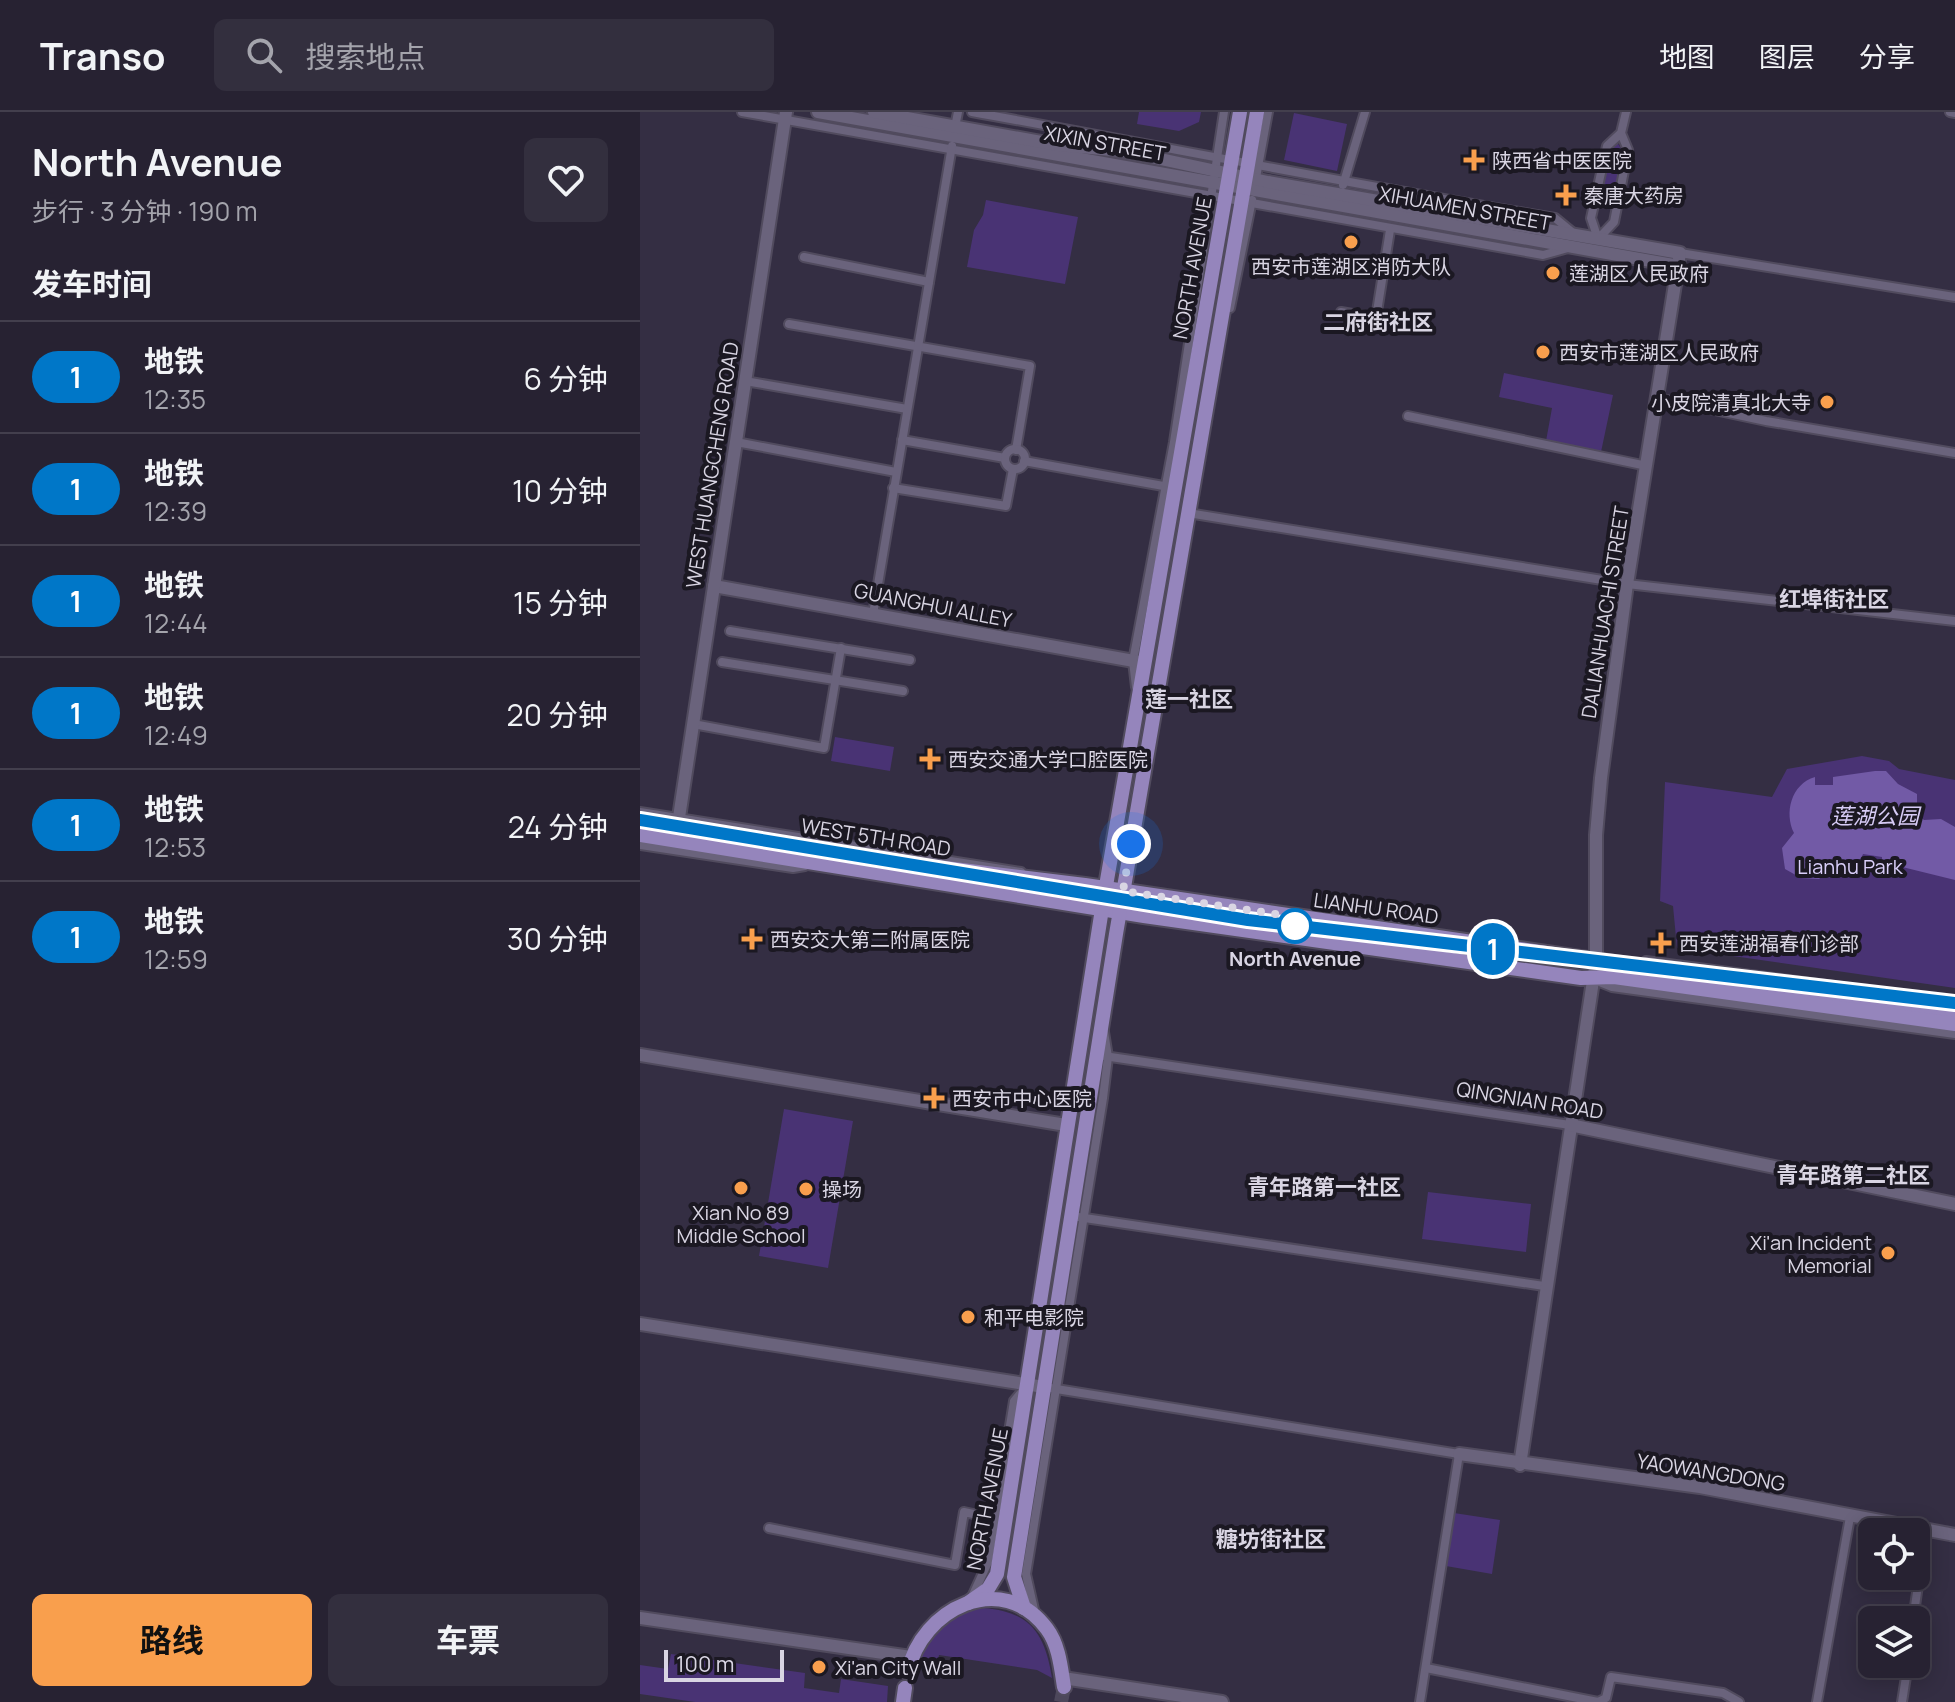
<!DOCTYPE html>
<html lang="zh">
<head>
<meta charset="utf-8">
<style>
	:root { --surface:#272232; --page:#332f3e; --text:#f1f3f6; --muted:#a4a4ac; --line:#433f4d; --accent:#f99f4d }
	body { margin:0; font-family:Manrope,"Noto Sans SC",sans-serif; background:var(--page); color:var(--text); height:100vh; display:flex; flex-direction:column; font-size:30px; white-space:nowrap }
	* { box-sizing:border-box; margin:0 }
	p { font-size:26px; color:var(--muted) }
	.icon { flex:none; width:44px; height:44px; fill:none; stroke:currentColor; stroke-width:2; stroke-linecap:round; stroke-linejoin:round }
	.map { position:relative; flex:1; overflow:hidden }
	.sheet { display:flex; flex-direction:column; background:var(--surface); width:640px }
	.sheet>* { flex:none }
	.badge { padding:0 16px; border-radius:26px; font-size:28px; line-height:52px }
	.fabs { position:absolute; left:1218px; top:1406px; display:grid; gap:16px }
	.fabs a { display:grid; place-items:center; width:72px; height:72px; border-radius:12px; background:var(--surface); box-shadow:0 4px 20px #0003,0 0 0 2px var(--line); font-size:40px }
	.scale { position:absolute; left:24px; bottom:20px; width:120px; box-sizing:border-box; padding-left:8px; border:4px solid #d9d5e3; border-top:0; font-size:22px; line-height:28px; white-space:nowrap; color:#d9d5e3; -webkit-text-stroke:6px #1b1822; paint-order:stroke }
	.you { position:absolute; width:40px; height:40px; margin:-20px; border:6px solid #fff; border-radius:50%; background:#1a73e8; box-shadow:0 0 0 12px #1a73e833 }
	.map>.badge { position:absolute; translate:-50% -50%; box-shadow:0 0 0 4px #fff }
	h2 { padding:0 32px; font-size:30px; line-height:72px }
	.round { display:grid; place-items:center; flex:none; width:84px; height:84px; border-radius:12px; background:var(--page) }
	.overview { display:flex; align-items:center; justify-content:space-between; height:136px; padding:0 32px }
	h1 { font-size:38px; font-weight:700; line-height:60px }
	.primary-button { display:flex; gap:16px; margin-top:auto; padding:16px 32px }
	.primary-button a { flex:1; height:92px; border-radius:12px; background:var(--accent); color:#111; font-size:32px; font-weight:700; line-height:92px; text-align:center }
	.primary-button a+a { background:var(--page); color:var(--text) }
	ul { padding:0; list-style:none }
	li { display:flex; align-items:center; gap:24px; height:112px; padding:0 32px; border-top:2px solid var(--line) }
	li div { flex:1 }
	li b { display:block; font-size:30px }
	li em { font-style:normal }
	li .badge { min-width:88px; font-weight:700; text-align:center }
	header { display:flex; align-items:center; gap:48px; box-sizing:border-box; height:112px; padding:0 40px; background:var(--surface); border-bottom:2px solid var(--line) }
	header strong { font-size:38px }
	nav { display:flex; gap:44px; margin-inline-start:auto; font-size:28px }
	.search { width:560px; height:72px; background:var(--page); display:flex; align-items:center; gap:20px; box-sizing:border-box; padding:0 28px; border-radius:12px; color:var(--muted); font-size:30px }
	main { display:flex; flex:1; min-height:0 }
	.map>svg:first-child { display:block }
	.green { fill:#493374 }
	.water { fill:#725aa6 }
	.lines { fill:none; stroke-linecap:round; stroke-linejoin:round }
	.primary-tunnel { stroke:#4d475b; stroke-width:14; stroke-dasharray:14 7; stroke-linecap:butt }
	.street-casing { stroke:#514b5e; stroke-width:12 }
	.secondary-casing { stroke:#514b5e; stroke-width:16 }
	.primary-casing { stroke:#514b5e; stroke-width:18 }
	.street { stroke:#6a637c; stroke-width:8 }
	.secondary { stroke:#6a637c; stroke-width:12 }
	.primary { stroke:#9585bc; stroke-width:14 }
	.line-casing { stroke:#fff; stroke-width:18 }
	.line { stroke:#0077c8; stroke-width:12 }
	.walk { stroke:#d9d5e3; stroke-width:8; stroke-dasharray:0 14.4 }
	.poi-dot { fill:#f99f4d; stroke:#1b1822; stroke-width:3 }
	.stop-dot { fill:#fff; stroke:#0077c8; stroke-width:4 }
	.labels { text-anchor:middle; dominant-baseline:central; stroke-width:8; stroke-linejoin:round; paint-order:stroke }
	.street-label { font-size:20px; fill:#d9d5e3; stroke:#1b1822 }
	.poi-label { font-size:20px; fill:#d9d5e3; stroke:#1b1822; text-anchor:start }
	.park-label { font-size:20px; fill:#dacffa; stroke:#1b1822 }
	.stop-label { font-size:20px; font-weight:bold; fill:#d9d5e3; stroke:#1b1822 }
	.neighbourhood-label { font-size:22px; font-weight:bold; fill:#d9d5e3; stroke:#1b1822 }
	.water-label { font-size:22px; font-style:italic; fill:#d6cbf5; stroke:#1b1822 }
</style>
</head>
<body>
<header>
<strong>Transo</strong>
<div class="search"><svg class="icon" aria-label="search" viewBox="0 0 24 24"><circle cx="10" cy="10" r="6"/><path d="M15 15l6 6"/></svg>搜索地点</div>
<nav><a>地图</a><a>图层</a><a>分享</a></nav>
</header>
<main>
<section class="sheet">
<div class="overview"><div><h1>North Avenue</h1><p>步行 · 3 分钟 · 190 m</p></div><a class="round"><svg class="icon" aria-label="heart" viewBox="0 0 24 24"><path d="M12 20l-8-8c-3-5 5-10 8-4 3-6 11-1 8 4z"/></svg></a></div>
<h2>发车时间</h2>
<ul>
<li><span class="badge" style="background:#0077c8;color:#fff">1</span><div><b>地铁</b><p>12:35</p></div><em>6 分钟</em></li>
<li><span class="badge" style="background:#0077c8;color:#fff">1</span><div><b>地铁</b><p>12:39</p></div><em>10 分钟</em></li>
<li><span class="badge" style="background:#0077c8;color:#fff">1</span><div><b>地铁</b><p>12:44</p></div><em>15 分钟</em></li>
<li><span class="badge" style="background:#0077c8;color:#fff">1</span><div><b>地铁</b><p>12:49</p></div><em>20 分钟</em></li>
<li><span class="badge" style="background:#0077c8;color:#fff">1</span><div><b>地铁</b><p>12:53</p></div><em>24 分钟</em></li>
<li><span class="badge" style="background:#0077c8;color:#fff">1</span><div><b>地铁</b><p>12:59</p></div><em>30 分钟</em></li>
</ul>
<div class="primary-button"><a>路线</a><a>车票</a></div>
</section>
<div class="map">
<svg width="1315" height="1590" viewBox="0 0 1315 1590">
	<rect width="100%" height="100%" fill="#342e43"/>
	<g class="green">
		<polygon points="499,0 561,0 559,10 539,19 497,12"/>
		<polygon points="654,1 707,12 697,59 644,48"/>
		<polygon points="977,30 983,40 974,94 959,91 969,38"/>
		<polygon points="346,88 438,105 425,172 327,155 334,118 343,103"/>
		<polygon points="864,261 973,283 961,340 906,329 912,296 859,285"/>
		<polygon points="195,625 254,635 250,659 191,649"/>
		<polygon points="1222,644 1249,649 1259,657 1315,668 1315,876 1037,836 1033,794 1020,789 1025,670 1132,685 1147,657"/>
		<polygon points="144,997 213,1009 188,1156 119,1144"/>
		<polygon points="788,1080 891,1092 886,1140 782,1127"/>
		<polygon points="814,1401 860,1408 852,1462 806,1454"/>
		<path d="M344 1496C390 1500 405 1521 412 1566L397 1558 299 1543 296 1558 276 1552C288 1520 310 1502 344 1496Z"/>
		<polygon points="31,1542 165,1561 164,1576 199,1581 201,1567 248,1574 247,1590 55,1590 0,1582 0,1553 28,1557"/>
	</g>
	<path class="water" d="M1235 659H1246L1258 672 1277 682V702L1284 708 1301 707 1315 715V768L1242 750V745L1223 742 1221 747 1201 748 1179 767 1161 766 1145 757 1142 736 1154 721C1144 701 1151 672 1175 665V673H1193V665Z"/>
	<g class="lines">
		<polyline class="primary-tunnel" points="421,1590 424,1575"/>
		<defs>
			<g id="street">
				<polyline points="102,0 903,143 928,136"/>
				<path d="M332 0C526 35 720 74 915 106L932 120"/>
				<polyline points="1310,0 1315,1"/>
				<polyline points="315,15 318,0"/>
				<polyline points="981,21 988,38 974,110 958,127 951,106 967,34 981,21 986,0"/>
				<polyline points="615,71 628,0"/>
				<polyline points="703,73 725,0"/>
				<polyline points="1040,141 1315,185"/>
				<polyline points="164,145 289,170"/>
				<polyline points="590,196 612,88"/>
				<polyline points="701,200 736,206 750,118"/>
				<polyline points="149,212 390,254 376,338"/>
				<polyline points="105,269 267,297"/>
				<polyline points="1018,286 1126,309 1315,341"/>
				<polyline points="768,304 1007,354"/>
				<polyline points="262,328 365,346"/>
				<polyline points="96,330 256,360"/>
				<circle cx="375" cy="347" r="10"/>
				<polyline points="384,349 529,375"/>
				<polyline points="253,376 366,394 373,357"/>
				<polyline points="548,401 987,472 1315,509"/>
				<polyline points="233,502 312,34"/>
				<polyline points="90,519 270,548"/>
				<polyline points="82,550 263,579"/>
				<polyline points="496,575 493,549 534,330 584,0"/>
				<polyline points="53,612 184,636 201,536"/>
				<polyline points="0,700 381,760"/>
				<polyline points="0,733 153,756 165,754"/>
				<polyline points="1006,849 1315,890"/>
				<polyline points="957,869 972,875 1315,922"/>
				<polyline points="464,944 930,1013"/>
				<polyline points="438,1105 904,1174"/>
				<polyline points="404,1275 819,1342 780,1590"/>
				<polyline points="129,1416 315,1453 324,1400 366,1409"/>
				<polyline points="332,1485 348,1450 374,1289 385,1276"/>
				<polyline points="395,1502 386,1462 463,986 468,945 464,920"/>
				<polyline points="1273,1508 1286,1418"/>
				<polyline points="786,1556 958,1590 966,1586 971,1565 1083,1581 1099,1590"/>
				<polyline points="1177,1590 1210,1405"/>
				<polyline points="1262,1590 1268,1552"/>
			</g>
			<g id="secondary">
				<polyline points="178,0 1039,154"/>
				<polyline points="234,0 418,33 483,39 628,70 1040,141 987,472 961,666 956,723 956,849 880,1353"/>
				<polyline points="74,474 505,551"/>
				<polyline points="38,712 146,0"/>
				<polyline points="0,943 426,1013"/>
				<polyline points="930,1013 1315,1092"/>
				<polyline points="0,1212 404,1275"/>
				<polyline points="819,1342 1060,1375 1315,1423"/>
				<polyline points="0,1506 271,1545"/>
				<polyline points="423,1566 582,1590"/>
			</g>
			<g id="primary">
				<polyline points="0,707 289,754 445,773 1315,901"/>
				<polyline points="0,723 504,804 941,866 974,865 1315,912"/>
				<polyline points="328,1491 348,1477 357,1462 462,797 600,0"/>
				<polyline points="384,1496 374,1465 476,822 617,0"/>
				<path d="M268 1560C281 1497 362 1456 407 1517 419 1533 421 1556 424 1575"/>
				<polyline points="263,1590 265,1576"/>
			</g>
		</defs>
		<use href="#street" class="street-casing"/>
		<use href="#secondary" class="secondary-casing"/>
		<use href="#primary" class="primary-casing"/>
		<use href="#street" class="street"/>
		<use href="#secondary" class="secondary"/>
		<use href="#primary" class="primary"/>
	</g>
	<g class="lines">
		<defs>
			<polyline id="line" points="0,708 608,808 1315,891"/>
		</defs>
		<use href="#line" class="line-casing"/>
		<use href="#line" class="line"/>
		<polyline class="walk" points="491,732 483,779 655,805 655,814"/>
	</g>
	<g class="poi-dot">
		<path d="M830 36h8v8h8v8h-8v8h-8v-8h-8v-8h8z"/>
		<path d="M922 71h8v8h8v8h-8v8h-8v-8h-8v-8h8z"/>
		<circle cx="711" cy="130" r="8"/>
		<circle cx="913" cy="161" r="8"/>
		<circle cx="903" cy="240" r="8"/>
		<circle cx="1187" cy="290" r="8"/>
		<path d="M286 635h8v8h8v8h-8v8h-8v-8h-8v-8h8z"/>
		<path d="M108 815h8v8h8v8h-8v8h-8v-8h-8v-8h8z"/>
		<path d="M1017 819h8v8h8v8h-8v8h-8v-8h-8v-8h8z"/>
		<path d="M290 974h8v8h8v8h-8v8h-8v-8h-8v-8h8z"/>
		<circle cx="101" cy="1076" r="8"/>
		<circle cx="166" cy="1077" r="8"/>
		<circle cx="1248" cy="1141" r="8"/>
		<circle cx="328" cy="1205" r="8"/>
		<circle cx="179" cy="1555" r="8"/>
	</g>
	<circle class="stop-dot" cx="655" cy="814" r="16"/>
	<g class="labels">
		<g class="street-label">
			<text transform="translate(465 31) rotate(10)">XIXIN STREET</text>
			<text transform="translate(825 96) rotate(10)">XIHUAMEN STREET</text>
			<text transform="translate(552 156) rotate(-80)">NORTH AVENUE</text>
			<text transform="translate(72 353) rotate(-81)">WEST HUANGCHENG ROAD</text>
			<text transform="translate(293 493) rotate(11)">GUANGHUI ALLEY</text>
			<text transform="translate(965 500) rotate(-81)">DALIANHUACHI STREET</text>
			<text transform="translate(236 725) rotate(9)">WEST 5TH ROAD</text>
			<text transform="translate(736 796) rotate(8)">LIANHU ROAD</text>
			<text transform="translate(890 988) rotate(9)">QINGNIAN ROAD</text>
			<text transform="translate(1071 1360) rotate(9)">YAOWANGDONG</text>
			<text transform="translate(347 1387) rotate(-79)">NORTH AVENUE</text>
		</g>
		<g class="poi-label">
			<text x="852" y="48">陕西省中医医院</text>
			<text x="944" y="83">秦唐大药房</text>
			<text x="711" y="154" text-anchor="middle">西安市莲湖区消防大队</text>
			<text x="929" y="161">莲湖区人民政府</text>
			<text x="919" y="240">西安市莲湖区人民政府</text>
			<text x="1171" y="290" text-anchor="end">小皮院清真北大寺</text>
			<text x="308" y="647">西安交通大学口腔医院</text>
			<text x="130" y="827">西安交大第二附属医院</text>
			<text x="1039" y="831">西安莲湖福春们诊部</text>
			<text x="312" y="986">西安市中心医院</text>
			<text x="182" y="1077">操场</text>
			<text x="101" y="1100" text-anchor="middle">Xian No 89<tspan x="101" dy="23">Middle School</tspan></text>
			<text x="1232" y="1130" text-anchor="end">Xi'an Incident<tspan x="1232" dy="23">Memorial</tspan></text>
			<text x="344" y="1205">和平电影院</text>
			<text x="195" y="1555">Xi'an City Wall</text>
		</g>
		<g class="park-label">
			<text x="1210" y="754">Lianhu Park</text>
		</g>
		<g class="stop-label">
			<text x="655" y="846">North Avenue</text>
		</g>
		<g class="neighbourhood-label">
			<text x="738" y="210">二府街社区</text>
			<text x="1194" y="487">红埠街社区</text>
			<text x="549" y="587">莲一社区</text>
			<text x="1213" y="1063">青年路第二社区</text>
			<text x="684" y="1075">青年路第一社区</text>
			<text x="631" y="1427">糖坊街社区</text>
		</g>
		<g class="water-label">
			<text x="1235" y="704">莲湖公园</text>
		</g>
	</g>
</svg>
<div class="fabs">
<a><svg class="icon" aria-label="locate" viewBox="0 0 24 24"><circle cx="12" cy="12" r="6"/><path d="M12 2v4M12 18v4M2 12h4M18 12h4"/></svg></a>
<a><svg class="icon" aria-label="layers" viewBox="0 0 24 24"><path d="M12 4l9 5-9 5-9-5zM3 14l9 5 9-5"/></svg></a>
</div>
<div class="scale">100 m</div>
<div class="you" style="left:491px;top:732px"></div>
<b class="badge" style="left:853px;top:837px;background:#0077c8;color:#fff">1</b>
</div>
</main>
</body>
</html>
